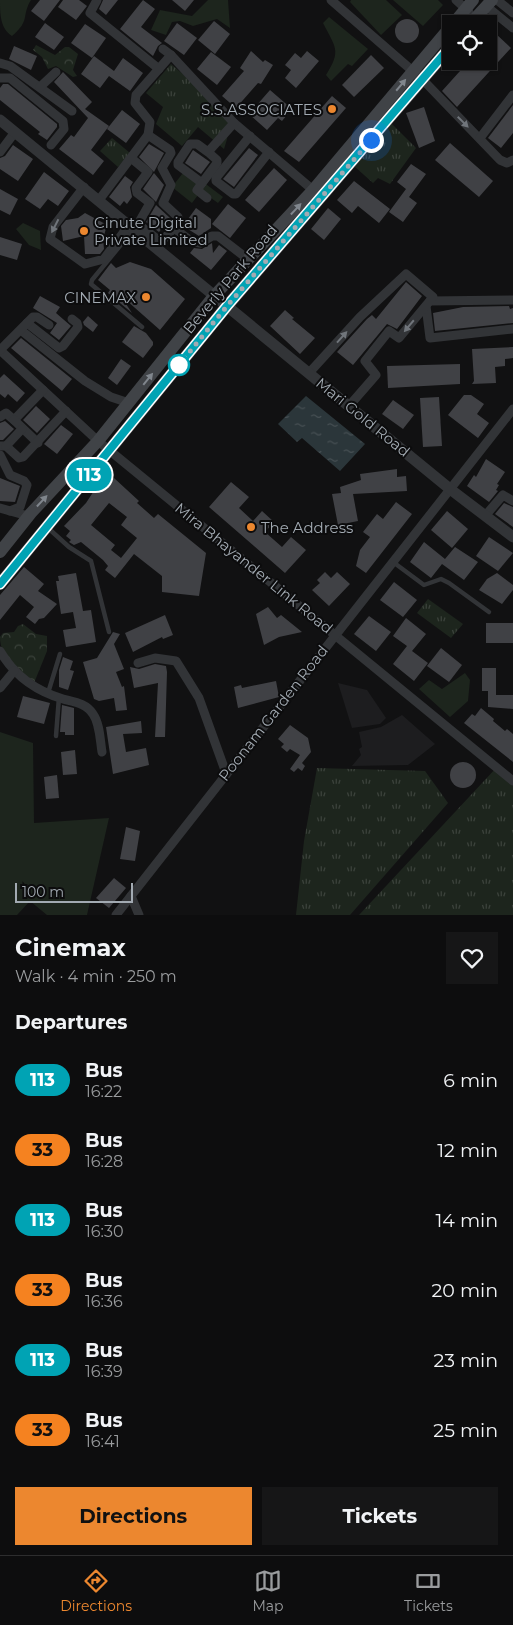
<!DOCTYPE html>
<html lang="en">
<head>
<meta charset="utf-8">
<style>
	:root { --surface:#0d0d0e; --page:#161617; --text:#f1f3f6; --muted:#9a9c9e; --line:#2d2d2e; --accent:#ec872f }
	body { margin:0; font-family:Montserrat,sans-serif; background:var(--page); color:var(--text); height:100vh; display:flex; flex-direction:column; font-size:19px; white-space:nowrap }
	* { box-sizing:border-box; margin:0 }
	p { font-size:16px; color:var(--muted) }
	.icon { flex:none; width:28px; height:28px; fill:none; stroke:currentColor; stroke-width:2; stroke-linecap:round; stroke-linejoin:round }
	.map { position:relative; height:915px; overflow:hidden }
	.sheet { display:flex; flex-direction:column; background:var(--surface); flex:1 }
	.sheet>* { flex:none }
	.badge { padding:0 10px; border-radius:16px; font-size:18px; line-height:32px }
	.buttons { position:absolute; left:442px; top:15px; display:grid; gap:10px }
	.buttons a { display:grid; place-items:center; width:55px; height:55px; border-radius:0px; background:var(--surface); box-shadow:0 1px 4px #0004,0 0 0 1px var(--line); font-size:25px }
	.scale { position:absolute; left:15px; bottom:12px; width:118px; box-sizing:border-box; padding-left:5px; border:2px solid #a2aab2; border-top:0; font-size:14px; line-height:18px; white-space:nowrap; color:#a2aab2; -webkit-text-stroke:4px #0c0c0d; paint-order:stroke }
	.you { position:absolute; width:25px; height:25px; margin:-12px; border:4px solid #fff; border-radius:50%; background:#1a73e8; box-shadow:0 0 0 8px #1a73e833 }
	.map>.badge { position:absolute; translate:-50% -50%; box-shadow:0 0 0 2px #fff }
	h2 { padding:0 15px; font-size:19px; line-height:45px }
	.round { display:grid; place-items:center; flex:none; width:52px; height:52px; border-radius:0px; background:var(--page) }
	.head { display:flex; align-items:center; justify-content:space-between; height:85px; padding:0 15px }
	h1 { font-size:24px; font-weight:700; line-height:38px }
	.action { display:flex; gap:10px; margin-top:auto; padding:10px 15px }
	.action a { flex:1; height:58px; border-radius:0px; background:var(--accent); color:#111; font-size:20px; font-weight:700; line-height:58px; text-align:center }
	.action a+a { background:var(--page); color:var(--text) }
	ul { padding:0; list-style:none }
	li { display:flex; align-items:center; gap:15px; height:70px; padding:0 15px }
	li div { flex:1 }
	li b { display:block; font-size:19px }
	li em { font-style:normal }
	li .badge { min-width:55px; font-weight:700; text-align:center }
	.tabs { display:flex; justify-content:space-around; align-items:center; height:70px; border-top:1px solid var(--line); background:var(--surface); font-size:14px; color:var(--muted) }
	.tabs a { display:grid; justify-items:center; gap:2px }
	.tabs .on { color:var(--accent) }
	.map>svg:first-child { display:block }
	.built { fill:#1d1d1f }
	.green { fill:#1d251d }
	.forest { fill:url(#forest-crowns) }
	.park { fill:url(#park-tufts) }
	.water { fill:url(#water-ripples) }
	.building { fill:#404145; fill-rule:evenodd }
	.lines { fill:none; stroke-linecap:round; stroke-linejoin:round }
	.service { stroke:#323437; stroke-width:4.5 }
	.minor { stroke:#323437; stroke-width:9 }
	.tertiary { stroke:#323437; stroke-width:11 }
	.secondary { stroke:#404347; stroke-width:12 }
	.oneway { fill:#80868d }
	.oneway2 { fill:#70757b }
	.line-casing { stroke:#fff; stroke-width:11 }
	.line { stroke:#00a3b4; stroke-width:8 }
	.walk { stroke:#a2aab2; stroke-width:5; stroke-dasharray:0 9 }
	.poi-dot { fill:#ec872f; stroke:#0c0c0d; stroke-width:2 }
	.stop-dot { fill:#fff; stroke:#00a3b4; stroke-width:2.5 }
	.labels { text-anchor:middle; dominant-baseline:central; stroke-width:4; stroke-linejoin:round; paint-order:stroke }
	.poi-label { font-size:15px; fill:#a2aab2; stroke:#0c0c0d; text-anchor:end }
	.street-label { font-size:15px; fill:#a2aab2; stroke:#0c0c0d }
</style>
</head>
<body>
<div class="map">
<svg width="513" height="915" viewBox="0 0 513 915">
	<defs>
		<pattern id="forest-crowns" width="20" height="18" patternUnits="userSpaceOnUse" patternTransform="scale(1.25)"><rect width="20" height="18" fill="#1d251d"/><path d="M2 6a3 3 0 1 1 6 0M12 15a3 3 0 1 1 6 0" fill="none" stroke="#3b423b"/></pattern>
		<pattern id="park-tufts" width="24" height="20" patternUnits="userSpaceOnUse" patternTransform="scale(1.25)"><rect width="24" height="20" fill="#1d251d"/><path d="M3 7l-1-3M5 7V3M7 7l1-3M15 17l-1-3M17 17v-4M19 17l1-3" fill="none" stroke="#3b423b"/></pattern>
		<pattern id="water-ripples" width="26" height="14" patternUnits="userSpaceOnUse" patternTransform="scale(1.25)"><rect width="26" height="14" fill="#2b363a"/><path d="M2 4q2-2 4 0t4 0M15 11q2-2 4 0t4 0" fill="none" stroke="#475054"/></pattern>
	</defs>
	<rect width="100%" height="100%" fill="#111112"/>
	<g class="built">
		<polygon points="338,683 367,690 386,718 380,724 352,728"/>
		<polygon points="402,715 435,744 408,765 352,766 361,755 359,749 362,747 359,732 381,727"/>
	</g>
	<g class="green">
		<path d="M0 0H31C21 16 31 20 12 36 0 28 0 14 0 0Z"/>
		<polygon points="208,0 228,0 230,28 217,19 193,26 180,21 172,22 166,35 151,30 160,10 192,16"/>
		<polygon points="351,0 386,0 402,15 381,35 350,2"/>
		<polygon points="393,0 438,0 443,5 423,26"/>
		<path d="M329 17 368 49 352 66 348 64 331 81 326 75C342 50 335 47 323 23Z"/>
		<polygon points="186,169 223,197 218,203 201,191 192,203 172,187"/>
		<polygon points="23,223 40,231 41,250 29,245 16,229"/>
		<polygon points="465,673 470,680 468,701 450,717 419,689 429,680 442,689"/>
		<polygon points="0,732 33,743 34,823 109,818 87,915 47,915 30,901 17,915 0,915"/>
	</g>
	<g class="forest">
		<polygon points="36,45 55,55 65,47 69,47 78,54 73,70 77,76 73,77 56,66 48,69 42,57 33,50"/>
		<path d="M23 624 36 634 47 636V651L34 683C18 671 0 658 0 637L3 633 14 632 18 626Z"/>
	</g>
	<g class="park">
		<polygon points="171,64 230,114 227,139 224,149 198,127 182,146 156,124 163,107 146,93"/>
		<polygon points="391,123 416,148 390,184 378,178 373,183 354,166"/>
		<polygon points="112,138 130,153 118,167 100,151"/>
		<polygon points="428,599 463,624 451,638 417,613"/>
		<polygon points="497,767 513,781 513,915 359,915"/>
		<polygon points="317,768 425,771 448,803 350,915 296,915 304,841"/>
	</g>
	<polygon class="water" points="306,396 365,444 340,471 302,438 297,442 278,424"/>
	<g class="building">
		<polygon points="40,0 60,0 44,21 31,11"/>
		<polygon points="63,0 79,0 87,6 76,20 58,7"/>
		<polygon points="103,0 118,0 106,15 99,9"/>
		<polygon points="143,0 155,9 141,27 162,43 158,46 153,56 120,29"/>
		<polygon points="172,0 194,0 185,11"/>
		<circle cx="407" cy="31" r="12"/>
		<polygon points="214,21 230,34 215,54 198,40"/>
		<polygon points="45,23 64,37 54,50 35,37"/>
		<polygon points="177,23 197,38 184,55 164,41"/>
		<polygon points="85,24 106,38 92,58 71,43"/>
		<polygon points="495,33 511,48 457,107 442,91 469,61 489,61 489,40"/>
		<polygon points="14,46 37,56 31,70 9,59"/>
		<polygon points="251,51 263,62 265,60 273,65 261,84 258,83 236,108 222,96 244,71 240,68"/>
		<polygon points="307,51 319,61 296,88 285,78 291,70 285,65 295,53 301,58"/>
		<polygon points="211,52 231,67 217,85 197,69"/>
		<polygon points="371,55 384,68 354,97 342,85"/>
		<polygon points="94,56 114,71 123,58 143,73 130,91 109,76 100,88 81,74"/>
		<polygon points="63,72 92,102 85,109 109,126 91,150 104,161 93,175 59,149 71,135 74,137 88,118 54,82"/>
		<polygon points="3,84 8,84 57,124 57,127 47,140 38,134 40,132 0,100 0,88"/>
		<polygon points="270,90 292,109 282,121 278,118 267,130 249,114"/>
		<polygon points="332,96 346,108 299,162 284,151"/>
		<polygon points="513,105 513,133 501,148 488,138"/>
		<polygon points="424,107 435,141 419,148 406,113"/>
		<polygon points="122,110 140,124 126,143 107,129"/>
		<polygon points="450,143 493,181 479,197 435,160"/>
		<polygon points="149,144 164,153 154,172 139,157"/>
		<polygon points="13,145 33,159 18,181 0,169 0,158 5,156"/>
		<polygon points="249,148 258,155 234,187 223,179"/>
		<polygon points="193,150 210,162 201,174 185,163"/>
		<polygon points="411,164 426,174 409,197 417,203 403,222 389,212 406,189 397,182"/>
		<polygon points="274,168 287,180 259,212 245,200"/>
		<polygon points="44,172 69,191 58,206 48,199 40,209 25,199"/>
		<polygon points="154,173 164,185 156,202 143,189"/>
		<polygon points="125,176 133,182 130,187 132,197 127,204 124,201 120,206 109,197"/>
		<polygon points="354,181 390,209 379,223 358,206 352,213 337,200"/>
		<polygon points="0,189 18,199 10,215 0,210"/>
		<polygon points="228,204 246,218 230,238 212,224"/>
		<polygon points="156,205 170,218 159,232 146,222"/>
		<polygon points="196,208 211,219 211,228 199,236 183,226"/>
		<polygon points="328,208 341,219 324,240 311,229"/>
		<polygon points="85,213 107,225 103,239 104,249 100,254 85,254 84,236 63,241 61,226 66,220 78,218"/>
		<polygon points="0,237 22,244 17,260 0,255"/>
		<polygon points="212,243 213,253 219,245 227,251 211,270 190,253 194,248 202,249"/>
		<polygon points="130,262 151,269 185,299 160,330 126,300 124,301 132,313 108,293 110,290 98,280 111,263 116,268"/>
		<polygon points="406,282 422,296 397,329 387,324 353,365 337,352 367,319 372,315 376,319"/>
		<polygon points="40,296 60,307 56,313 71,326 59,340 50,333 57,323 33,308"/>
		<polygon points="509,306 510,309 513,308 513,323 435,331 433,313 463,307"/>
		<polygon points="285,310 294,318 292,319 315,338 300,354 270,326"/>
		<polygon points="88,316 98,325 93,332 84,325 83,322"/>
		<polygon points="134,326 146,333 153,342 153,345 143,358 122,342"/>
		<polygon points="21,338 72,379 62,391 11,348"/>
		<polygon points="513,347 513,358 505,359 505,366 495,367 496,383 472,384 474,381 472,349"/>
		<polygon points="121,359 131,366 117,385 108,378"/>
		<polygon points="460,364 460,384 388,388 387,366"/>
		<polygon points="4,374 25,393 17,402 8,394 5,398 0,394 0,378"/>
		<polygon points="464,395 471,395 484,404 477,414 489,423 478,438 448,415"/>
		<polygon points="439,397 442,446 423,447 420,398"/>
		<polygon points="393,400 414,415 403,429 382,414"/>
		<polygon points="36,406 50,419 37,433 23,420"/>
		<polygon points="5,421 14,429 3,440 0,440 0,423"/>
		<polygon points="61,425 73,434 57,454 44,444"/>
		<polygon points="486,459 505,472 497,484 499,485 496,490 498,491 489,502 467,486 474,475 476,477"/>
		<polygon points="397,469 397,477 406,476 407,491 353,494 358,521 338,525 332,494 341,493 340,487 361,480 360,474"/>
		<path d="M103 477 110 483 114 478 139 501 137 503 154 518 158 514 206 553 199 596 162 592V576L134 554 115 578 105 570 108 566 103 560 81 542 74 545 69 542 71 540 66 536 70 531 64 526 86 503ZM109 503 127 517 121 525 137 538 121 558 111 550 115 545 91 525Z"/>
		<polygon points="0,478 20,486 15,502 0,501"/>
		<polygon points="231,482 249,497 239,508 253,521 262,511 274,522 265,532 282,547 291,537 306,550 285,573 209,507"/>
		<polygon points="396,502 412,514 366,573 356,566 360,550 370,537 363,532 377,514 383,519"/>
		<polygon points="504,503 513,507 513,527 495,514"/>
		<polygon points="447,511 468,529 452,548 431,530"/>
		<polygon points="489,537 513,553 498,571 476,556"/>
		<polygon points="424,542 445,559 455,547 478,562 464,580 442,564 431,578 410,562"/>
		<polygon points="24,567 44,584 38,591 57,604 44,618 39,619 35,624 26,617 34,607 20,595 0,620 0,595"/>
		<polygon points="325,572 331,578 337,572 350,584 329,606 312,590 320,583 317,580"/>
		<polygon points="76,573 83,611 91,610 96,642 66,647 63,630 76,628 73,612 61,614 56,581 59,581 58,576"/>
		<polygon points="497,573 513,585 513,590 502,604 479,590 487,579"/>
		<polygon points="394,582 417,600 403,617 380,600"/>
		<polygon points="268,607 277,618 281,615 302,632 279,637 264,645 256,614"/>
		<polygon points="165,615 173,635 163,639 162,637 133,652 125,633"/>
		<polygon points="369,616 391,632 376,651 354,634"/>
		<polygon points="406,618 426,634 412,651 428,663 414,681 393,664 407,646 393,636"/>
		<rect x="486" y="623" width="27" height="20"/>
		<polygon points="113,632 120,634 114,644 124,669 116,672 122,687 124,686 127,710 116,711 114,698 99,701 94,699 83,662 97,658"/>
		<polygon points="441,648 462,665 449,682 427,666"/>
		<polygon points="63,657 73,661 70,670 74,671 68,690 59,687 59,670"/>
		<polygon points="155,664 166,666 167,672 165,737 155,737 158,683 134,688 130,667 139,669"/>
		<polygon points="482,668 496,668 496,695 513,695 513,709 488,707 488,691 482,691"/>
		<polygon points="276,681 279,697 238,708 234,687 241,685 242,688"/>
		<polygon points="23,696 50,703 44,724 17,717"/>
		<polygon points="62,705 74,708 74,735 65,735 65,732 60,732"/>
		<polygon points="481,708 494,719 493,721 505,731 507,729 513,734 513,762 464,723 472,714 475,716"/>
		<polygon points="141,721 142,733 123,734 126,752 146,748 149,765 113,774 106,727"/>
		<polygon points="290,725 308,738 311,752 302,763 305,766 302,771 298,768 294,772 290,769 300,755 290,749 287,752 281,747 284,744 278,739"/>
		<polygon points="75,750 77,774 63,775 61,752"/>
		<circle cx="463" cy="775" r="13"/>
		<polygon points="57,775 59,798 46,799 44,777"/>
		<polygon points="126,827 140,831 135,861 120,859"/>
		<polygon points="114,878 126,888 109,908 96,898"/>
	</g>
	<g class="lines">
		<g class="service">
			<polyline points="133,230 92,280 91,284 142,327"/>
			<polyline points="48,528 69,547 91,561 109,632"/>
			<polyline points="393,562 424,585 441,579 449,583 489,612"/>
			<polyline points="48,693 60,654"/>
			<polyline points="56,736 59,697"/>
		</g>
		<g class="minor">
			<polyline points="97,0 90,13 159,69"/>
			<polyline points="331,0 423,80 500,160 507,163 513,160"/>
			<polyline points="456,0 469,12"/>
			<polyline points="497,0 513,13"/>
			<polyline points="486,6 513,28"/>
			<polyline points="163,49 171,55 234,123 313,190"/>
			<polyline points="0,63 10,66 72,111"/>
			<polyline points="0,78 10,78 63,121 64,129 51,145"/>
			<polyline points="40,87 56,72"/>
			<polyline points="148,135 170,150 171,153 162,168 171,185 163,203 178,217 179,221 174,228 191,241 200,243 212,236 218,236 249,260"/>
			<polyline points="250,136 216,178 216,181 233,194 236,194 269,152"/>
			<polyline points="480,138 513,95"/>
			<polyline points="0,152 15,132"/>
			<polyline points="208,152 217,160 217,163 202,183 178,165 178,162 190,144 197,144 208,152 234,123"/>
			<polyline points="131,158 148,172 136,188 137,193 150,203 138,224 161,242 156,248"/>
			<polyline points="202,183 197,190 207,198"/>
			<polyline points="84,187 53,227 50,239 85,264 104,259 129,225"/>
			<polyline points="99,200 148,135 150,122 135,103 136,95 171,55"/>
			<polyline points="161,242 174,228"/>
			<polyline points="430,301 513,300"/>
			<polyline points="426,306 430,338 513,329"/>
			<polyline points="27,323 59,348 63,346 78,327 77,323 72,319"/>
			<polyline points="22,331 85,381 111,397 129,403"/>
			<polyline points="0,350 98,441 513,781"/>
			<polyline points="0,350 33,317 37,317 49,325"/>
			<polyline points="309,373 360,317 406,274 433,297 399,338 389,331 365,361 376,375 349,406"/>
			<polyline points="0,417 6,413 14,420 43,390"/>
			<polyline points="14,420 38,443"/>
			<polyline points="0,446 6,446 19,458 23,457 66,411"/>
			<polyline points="6,446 22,429"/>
			<polyline points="0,455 10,475 24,481 27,485 20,507 10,511"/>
			<polyline points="0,508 28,516"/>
			<polyline points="485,516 503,495 513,501"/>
			<path d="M0 651C14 675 36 691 63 699 74 702 86 703 93 714 100 724 100 740 102 752"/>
			<polyline points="138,663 155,658 176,661 199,698 226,773"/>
			<polyline points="0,688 14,671"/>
			<polyline points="131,896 139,915"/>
			<polyline points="116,915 513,409"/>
		</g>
		<polyline class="tertiary" points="0,120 450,489 513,537"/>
		<g class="secondary">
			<polyline points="453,24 473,0"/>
			<polyline points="470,24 492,0"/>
			<polyline points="0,552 31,513 98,441 214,296 313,190 451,26"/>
			<polyline points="0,584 227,306 451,46"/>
		</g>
	</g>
	<defs><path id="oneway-solid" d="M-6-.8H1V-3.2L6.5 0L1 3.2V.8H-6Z" transform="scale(1.25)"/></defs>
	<g class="oneway">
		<use href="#oneway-solid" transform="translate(401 85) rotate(-50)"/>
		<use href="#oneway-solid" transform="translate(296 209) rotate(-47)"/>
		<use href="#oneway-solid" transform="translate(148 379) rotate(-51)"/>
		<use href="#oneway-solid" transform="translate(42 501) rotate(-47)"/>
	</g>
	<g class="oneway2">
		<use href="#oneway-solid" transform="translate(463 122) rotate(45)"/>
		<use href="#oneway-solid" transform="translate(55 226) rotate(117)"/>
		<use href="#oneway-solid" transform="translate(409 326) rotate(130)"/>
		<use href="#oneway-solid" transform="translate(342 337) rotate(-48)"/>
	</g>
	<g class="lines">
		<defs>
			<polyline id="line" points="0,584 227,306 451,46"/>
		</defs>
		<use href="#line" class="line-casing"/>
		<use href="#line" class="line"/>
		<polyline class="walk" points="179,365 227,306 371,140"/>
	</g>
	<g class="poi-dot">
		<circle cx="332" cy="109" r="5"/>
		<circle cx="84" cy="231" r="5"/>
		<circle cx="146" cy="297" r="5"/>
		<circle cx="251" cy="527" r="5"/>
	</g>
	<circle class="stop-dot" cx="179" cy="365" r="10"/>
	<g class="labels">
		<g class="poi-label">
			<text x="322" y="109">S.S.ASSOCIATES</text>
			<text x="94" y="222" text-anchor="start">Cinute Digital<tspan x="94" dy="17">Private Limited</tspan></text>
			<text x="136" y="297">CINEMAX</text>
			<text x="261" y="527" text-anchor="start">The Address</text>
		</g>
		<g class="street-label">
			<text transform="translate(230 279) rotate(-50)">Beverly Park Road</text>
			<text transform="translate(363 417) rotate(39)">Mari Gold Road</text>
			<text transform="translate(254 568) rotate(39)">Mira Bhayander Link Road</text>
			<text transform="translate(273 713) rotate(-52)">Poonam Garden Road</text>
		</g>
	</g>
</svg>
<div class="buttons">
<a><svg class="icon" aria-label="locate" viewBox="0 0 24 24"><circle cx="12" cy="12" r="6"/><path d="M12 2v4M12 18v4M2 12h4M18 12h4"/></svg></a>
</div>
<div class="scale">100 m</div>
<div class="you" style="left:371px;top:140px"></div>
<b class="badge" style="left:89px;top:475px;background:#00a3b4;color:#fff">113</b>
</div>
<section class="sheet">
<div class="head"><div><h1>Cinemax</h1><p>Walk · 4 min · 250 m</p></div><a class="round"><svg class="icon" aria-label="heart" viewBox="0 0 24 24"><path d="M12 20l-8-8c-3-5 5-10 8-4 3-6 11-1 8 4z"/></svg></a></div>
<h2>Departures</h2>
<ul>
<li><span class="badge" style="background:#00a3b4;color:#fff">113</span><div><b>Bus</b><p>16:22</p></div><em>6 min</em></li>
<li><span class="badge" style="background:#f58220;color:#111">33</span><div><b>Bus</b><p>16:28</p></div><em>12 min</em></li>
<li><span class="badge" style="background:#00a3b4;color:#fff">113</span><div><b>Bus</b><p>16:30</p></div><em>14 min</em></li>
<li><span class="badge" style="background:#f58220;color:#111">33</span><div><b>Bus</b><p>16:36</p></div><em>20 min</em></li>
<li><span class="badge" style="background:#00a3b4;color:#fff">113</span><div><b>Bus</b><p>16:39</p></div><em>23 min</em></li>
<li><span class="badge" style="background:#f58220;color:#111">33</span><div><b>Bus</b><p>16:41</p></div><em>25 min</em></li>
</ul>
<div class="action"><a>Directions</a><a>Tickets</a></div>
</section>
<nav class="tabs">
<a class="on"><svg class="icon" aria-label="directions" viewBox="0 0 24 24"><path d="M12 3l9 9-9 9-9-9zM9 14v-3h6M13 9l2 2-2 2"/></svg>Directions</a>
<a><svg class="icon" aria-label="map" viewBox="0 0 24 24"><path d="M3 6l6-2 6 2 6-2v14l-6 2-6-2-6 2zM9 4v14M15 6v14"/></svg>Map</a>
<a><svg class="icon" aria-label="tickets" viewBox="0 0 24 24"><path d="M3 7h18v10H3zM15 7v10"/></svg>Tickets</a>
</nav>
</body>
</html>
